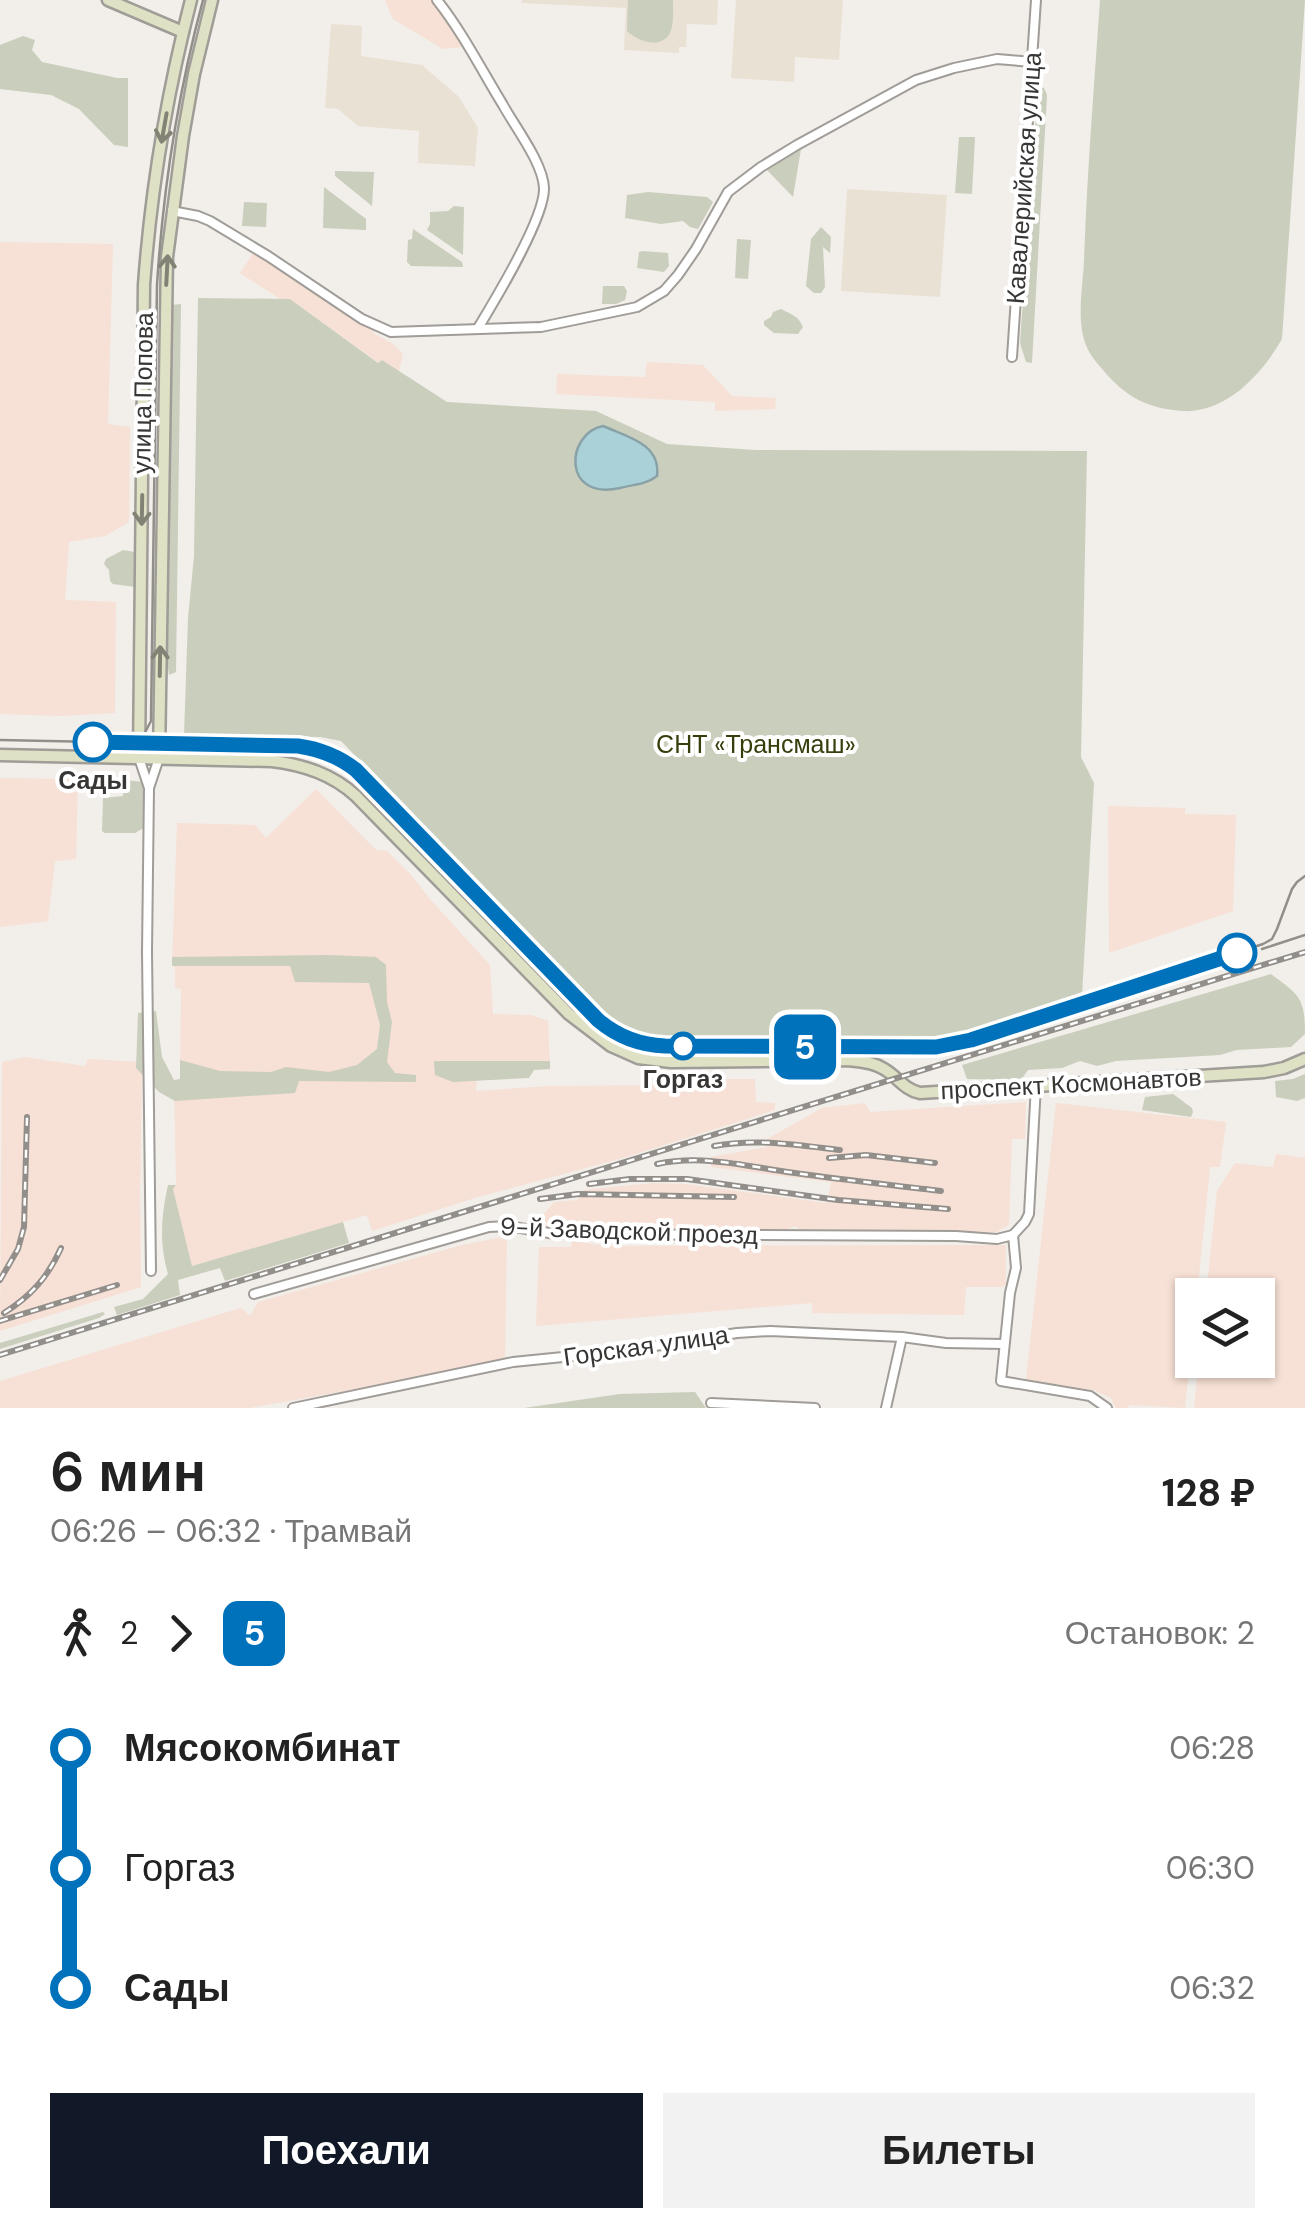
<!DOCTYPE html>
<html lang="ru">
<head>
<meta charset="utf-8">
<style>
	:root { --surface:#fff; --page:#f2f2f2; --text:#222; --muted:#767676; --accent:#111827 }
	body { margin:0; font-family:"DM Sans",sans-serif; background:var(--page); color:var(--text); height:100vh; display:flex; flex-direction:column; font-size:38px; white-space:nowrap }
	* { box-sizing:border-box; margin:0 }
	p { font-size:32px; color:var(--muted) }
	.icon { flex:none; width:55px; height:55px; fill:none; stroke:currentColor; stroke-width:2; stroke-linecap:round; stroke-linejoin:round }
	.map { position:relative; height:1408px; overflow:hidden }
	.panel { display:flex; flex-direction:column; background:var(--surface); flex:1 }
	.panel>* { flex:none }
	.badge { padding:0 20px; border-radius:15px; font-size:35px; line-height:65px }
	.controls { position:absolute; left:1175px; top:1278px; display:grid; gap:20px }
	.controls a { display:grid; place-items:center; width:100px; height:100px; border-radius:0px; background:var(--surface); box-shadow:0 2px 8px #0004; font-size:50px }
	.map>.badge { position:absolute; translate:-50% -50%; box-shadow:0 0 0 5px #fff }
	.legs { display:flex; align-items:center; gap:15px; height:110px; padding:0 50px; font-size:32px }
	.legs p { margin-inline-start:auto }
	.summary { display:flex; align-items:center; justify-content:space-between; height:170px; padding:0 50px }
	h1 { font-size:55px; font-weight:600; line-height:75px }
	.primary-button { display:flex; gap:20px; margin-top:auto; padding:20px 50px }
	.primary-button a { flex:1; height:115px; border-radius:0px; background:var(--accent); color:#fff; font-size:40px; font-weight:600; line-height:115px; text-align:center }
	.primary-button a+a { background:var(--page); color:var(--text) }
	ul { padding:0 50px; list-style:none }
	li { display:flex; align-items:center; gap:35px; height:120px; font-size:38px }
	li i { display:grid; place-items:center; width:15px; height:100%; margin:0 12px; background:currentColor }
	li i::after { content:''; width:25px; height:25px; margin:-12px; border:8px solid; border-radius:50%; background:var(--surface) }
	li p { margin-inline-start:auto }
	li:first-child i { background:linear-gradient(#0000 50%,currentColor 0) }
	li:last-child i { background:linear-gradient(currentColor 50%,#0000 0) }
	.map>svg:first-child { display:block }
	.industrial { fill:#f7e0d5 }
	.built { fill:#eae1d5 }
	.green { fill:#cacebd }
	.water { fill:#abd1d8; stroke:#88a2a7; stroke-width:2.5 }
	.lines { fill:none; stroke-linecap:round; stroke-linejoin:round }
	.street-casing { stroke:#a09c97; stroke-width:12 }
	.secondary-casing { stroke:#a09c97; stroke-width:15 }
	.street { stroke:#fff; stroke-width:8 }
	.secondary { stroke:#dfe1c4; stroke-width:10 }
	.tram { stroke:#928f8b; stroke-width:2.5 }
	.rail-casing { stroke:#928f8b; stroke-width:6 }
	.rail { stroke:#fff; stroke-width:2.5; stroke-dasharray:8; stroke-linecap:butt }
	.oneway { stroke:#838375 }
	.line-1-casing { stroke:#fff; stroke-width:22 }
	.line-1 { stroke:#0072bc; stroke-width:15 }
	.stop-1-dot { fill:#fff; stroke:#0072bc; stroke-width:5 }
	.labels { text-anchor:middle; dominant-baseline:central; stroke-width:8; stroke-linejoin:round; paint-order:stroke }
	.street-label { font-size:25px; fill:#383634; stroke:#fff }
	.park-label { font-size:25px; fill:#363e0c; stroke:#fff }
	.stop-label { font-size:25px; font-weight:bold; fill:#383634; stroke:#fff }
</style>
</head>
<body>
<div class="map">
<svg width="1305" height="1408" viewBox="0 0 1305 1408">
	<rect width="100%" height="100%" fill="#f2eee9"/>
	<g class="industrial">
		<polygon points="385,0 431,0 451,24 462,47 443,49 393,19"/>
		<polygon points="0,242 113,244 108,424 130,427 129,522 105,536 69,542 65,600 116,602 115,713 60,716 0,714"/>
		<polygon points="254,252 374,330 373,333 393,344 403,354 399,371 382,360 379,363 290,299 280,299 240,273"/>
		<polygon points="647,362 703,365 732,396 776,398 775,409 715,411 715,402 556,394 557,374 645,377"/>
		<polygon points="0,778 78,779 76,859 55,861 48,921 0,927"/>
		<polygon points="316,789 371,845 377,850 387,851 413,877 429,898 490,965 493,1014 531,1015 548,1021 550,1069 477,1071 476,1091 549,1086 684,1085 684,1079 755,1079 756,1102 775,1103 775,1110 623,1158 478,1197 372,1231 367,1215 192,1266 173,1189 176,1185 174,1080 180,1079 181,989 175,988 175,967 172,966 177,823 255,825 266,838"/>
		<polygon points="1108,806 1185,808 1185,814 1236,815 1233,911 1109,953"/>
		<polygon points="25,1057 85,1066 88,1059 142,1062 140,1197 141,1287 0,1331 2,1062"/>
		<polygon points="1026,1102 1025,1139 1012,1139 1009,1225 997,1232 800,1229 795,1226 787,1229 538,1228 544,1214 554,1202 578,1200 583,1190 653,1183 686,1184 827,1203 831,1182 711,1167 710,1157 767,1147 767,1139 822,1108 865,1103 870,1112"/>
		<polygon points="1056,1103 1226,1122 1220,1167 1210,1167 1197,1295 1192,1295 1192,1339 1185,1408 1131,1405 1126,1408 1116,1408 1111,1398 1094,1390 1026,1380"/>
		<polygon points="1276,1154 1305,1158 1305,1408 1194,1408 1199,1360 1258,1360 1258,1295 1206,1295 1217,1191 1235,1163 1273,1167"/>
		<polygon points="507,1236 505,1362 250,1408 0,1408 0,1381 234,1310 241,1308 250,1316 258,1302 462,1245"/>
		<polygon points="572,1241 606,1246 1006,1245 1006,1284 1001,1287 966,1287 964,1315 812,1313 812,1303 536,1326 539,1247 571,1247"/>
	</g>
	<g class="built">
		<polygon points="522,0 718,0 717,25 687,24 686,47 679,47 679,53 624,50 626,8 522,3"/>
		<polygon points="736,0 843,0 839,60 795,57 794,82 731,78"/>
		<polygon points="331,24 362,26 361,56 422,65 459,97 478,128 475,166 418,163 419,131 358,126 338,109 325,108"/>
		<polygon points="847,189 947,195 940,297 841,291"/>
	</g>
	<g class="green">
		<path d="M628 0H673C673 9 674 25 670 33 661 50 637 41 627 31Z"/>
		<path d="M1100 0H1305L1282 339C1262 374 1226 414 1182 411 1146 408 1126 397 1103 370 1097 363 1089 354 1086 345 1076 320 1083 286 1084 261 1087 174 1094 87 1100 0Z"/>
		<polygon points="23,36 35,40 32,50 42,62 117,78 128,78 128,147 114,145 79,109 51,95 0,89 0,45"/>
		<polygon points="1038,87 1044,88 1047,95 1032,363 1026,362 1020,343"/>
		<polygon points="959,137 975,137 972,194 955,193"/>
		<polygon points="801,149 793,197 767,170"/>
		<polygon points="335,171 374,172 372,206 335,176"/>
		<polygon points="324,187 366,219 366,230 323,228"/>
		<polygon points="648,192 707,197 713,202 698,229 690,227 683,221 661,224 625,218 627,195"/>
		<polygon points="244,202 267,203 266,227 242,226"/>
		<polygon points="454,206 464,207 463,255 427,230 430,224 430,212 448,211"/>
		<polygon points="821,227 831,237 830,253 823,247 825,287 821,293 814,293 806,286 811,239"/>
		<polygon points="413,229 462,262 463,267 411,266 407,262 408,240 412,239"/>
		<polygon points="737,239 751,240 748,279 735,278"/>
		<polygon points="643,251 668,253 669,266 664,272 637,268 639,252"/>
		<polygon points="603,286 624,286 627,291 625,300 616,304 602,304"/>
		<polygon points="198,298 290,299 378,363 382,360 447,402 596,411 667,444 756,450 1087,451 1081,757 1094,783 1082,995 958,1040 872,1038 863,1042 693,1039 638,1036 618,1028 605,1019 494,898 341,741 320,737 184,735 188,618 194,556"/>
		<polygon points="181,304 176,672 169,675 167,662 171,305"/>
		<path d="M781 309C790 314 798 315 803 327L798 334 774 333 764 325V321L771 317 773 312Z"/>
		<polygon points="123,550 135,552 135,587 113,584 110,581 109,570 104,564 106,559"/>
		<polygon points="123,780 145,782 145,827 135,833 105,833 102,831 103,798 123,796"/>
		<polygon points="328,955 376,957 386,965 387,1002 392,1022 387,1062 395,1073 416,1075 416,1082 299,1081 295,1093 175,1101 159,1092 136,1068 138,1013 156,1011 162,1057 174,1080 180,1079 180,1060 220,1071 271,1072 286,1067 329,1072 357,1065 377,1049 380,1025 369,983 295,982 290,966 172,966 172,957"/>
		<path d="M1271 974C1299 995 1305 997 1305 1034L1291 1047 1237 1050 1220 1055 1116 1061 1097 1066 1080 1061 1062 1068 1028 1070 1021 1080 967 1079 962 1065Z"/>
		<polygon points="434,1061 550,1061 550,1069 534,1070 529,1078 453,1082 435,1075"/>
		<polygon points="1305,1074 1305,1098 1297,1101 1276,1097 1275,1081 1293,1079"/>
		<polygon points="1173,1094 1192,1108 1193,1112 1191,1117 1142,1110 1145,1097"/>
		<path d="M168 1185H176L173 1189 192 1266 343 1222 349 1243 225 1281 220 1268 178 1280 180 1295 117 1315 114 1307 143 1299 168 1274C159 1244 161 1216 168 1185Z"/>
		<polygon points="103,1312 105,1314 99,1318 0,1349 0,1343"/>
		<polygon points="695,1392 706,1408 524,1408 620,1394"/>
	</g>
	<path class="water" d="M603 426C628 437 661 444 657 476 645 485 635 484 620 488 561 501 566 433 603 426Z"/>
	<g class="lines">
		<defs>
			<g id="street">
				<path d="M437 0C463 33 481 69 503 105 515 127 543 163 544 188 545 218 495 300 478 328"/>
				<polyline points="172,211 198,216 210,221 268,256 362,319 391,332 541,327 637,307 664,291 678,275 696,249 728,192 761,167 797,145 916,80 954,68 997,59 1032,62"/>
				<polyline points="1012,357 1036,0"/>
				<polyline points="139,758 149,788"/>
				<polyline points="1013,1235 1016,1268 1010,1293 1001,1381 1090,1396 1107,1408"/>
				<polyline points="1013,1235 1025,1222 1029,1214 1036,1085"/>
				<polyline points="151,1271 147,952 149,788 159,758"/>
				<polyline points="254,1294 489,1227 508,1226 555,1234 956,1236 997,1239 1013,1235"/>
				<polyline points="711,1403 815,1408"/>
				<polyline points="293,1408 513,1362 623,1351 737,1333 770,1331 902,1337 946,1343 1004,1344"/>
				<polyline points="886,1408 902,1337"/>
			</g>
			<g id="secondary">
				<polyline points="108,0 183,32"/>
				<path d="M0 755 272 761C304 765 332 774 356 796L569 1014 611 1046 638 1058 671 1062 849 1060C862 1062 873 1062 884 1069 898 1077 903 1089 920 1093L1264 1072 1284 1068 1305 1059"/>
				<path d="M139 758 144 285C151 189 167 93 191 0"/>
				<polyline points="159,758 167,257 183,136 194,74 212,0"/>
			</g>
		</defs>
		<use href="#street" class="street-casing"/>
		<use href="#secondary" class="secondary-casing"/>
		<use href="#street" class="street"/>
		<use href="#secondary" class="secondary"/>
		<g class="tram">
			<path d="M0 740 298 746C320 749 338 756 356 770L598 1020 627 1039 653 1045 916 1048 936 1047 971 1040 1263 944 1272 939 1277 929 1292 889 1297 882 1305 876"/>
			<path d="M130 744 142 738 151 721 157 285C163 189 178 93 203 0"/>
			<polyline points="1262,949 1305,935"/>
		</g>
		<defs>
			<g id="rail">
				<path d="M714 1146C756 1138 798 1145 840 1150"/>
				<polyline points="829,1158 866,1155 935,1163"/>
				<path d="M657 1164C704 1154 749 1167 795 1173 844 1180 892 1185 941 1191"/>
				<polyline points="589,1184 630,1179 687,1179 838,1200 948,1209"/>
				<polyline points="540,1199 578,1194 734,1197"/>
				<polyline points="0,1280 18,1249 24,1227 27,1117"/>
				<path d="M4 1313C31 1296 48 1277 61 1248"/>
				<polyline points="0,1321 117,1285"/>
				<polyline points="0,1355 1305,952"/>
			</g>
		</defs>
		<use href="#rail" class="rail-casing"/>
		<use href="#rail" class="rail"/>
	</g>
	<defs><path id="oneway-shaft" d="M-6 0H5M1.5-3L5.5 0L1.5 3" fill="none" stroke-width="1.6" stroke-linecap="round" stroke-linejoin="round" transform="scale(2.5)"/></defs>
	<g class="oneway">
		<use href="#oneway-shaft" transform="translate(164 128) rotate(100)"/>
		<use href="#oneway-shaft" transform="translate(167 270) rotate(-87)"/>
		<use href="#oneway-shaft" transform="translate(142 510) rotate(91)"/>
		<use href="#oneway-shaft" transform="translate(160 661) rotate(-89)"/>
	</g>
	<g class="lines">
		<defs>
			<path id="line-1" d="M93 742 298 746C320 749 338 756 356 770L598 1020C618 1037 639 1045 665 1046L936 1047 971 1040 1237 953"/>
		</defs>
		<use href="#line-1" class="line-1-casing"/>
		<use href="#line-1" class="line-1"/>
	</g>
	<g class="stop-1-dot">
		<circle cx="93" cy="742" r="18"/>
		<circle cx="1237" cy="953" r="18"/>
		<circle cx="683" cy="1046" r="12"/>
	</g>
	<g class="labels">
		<g class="street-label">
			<text transform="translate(1024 178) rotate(-86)">Кавалерийская улица</text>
			<text transform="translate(143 393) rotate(-89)">улица Попова</text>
			<text transform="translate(1071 1084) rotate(-3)">проспект Космонавтов</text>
			<text transform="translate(629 1231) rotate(2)">9-й Заводской проезд</text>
			<text transform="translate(646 1346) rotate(-8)">Горская улица</text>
		</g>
		<g class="park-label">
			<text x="756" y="744">СНТ «Трансмаш»</text>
		</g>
		<g class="stop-label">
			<text x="93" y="780">Сады</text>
			<text x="683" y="1079">Горгаз</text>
		</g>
	</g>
</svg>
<div class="controls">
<a><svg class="icon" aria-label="layers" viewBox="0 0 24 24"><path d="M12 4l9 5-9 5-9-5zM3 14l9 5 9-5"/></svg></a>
</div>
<b class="badge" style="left:805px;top:1047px;background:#0072bc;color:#fff">5</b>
</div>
<section class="panel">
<div class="summary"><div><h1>6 мин</h1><p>06:26 – 06:32 · Трамвай</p></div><b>128 ₽</b></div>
<div class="legs"><svg class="icon" aria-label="walk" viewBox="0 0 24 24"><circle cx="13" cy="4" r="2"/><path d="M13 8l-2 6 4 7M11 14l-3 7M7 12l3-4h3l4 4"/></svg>2<svg class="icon" aria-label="forward" viewBox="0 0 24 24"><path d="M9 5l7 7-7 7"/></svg><b class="badge" style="background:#0072bc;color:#fff">5</b><p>Остановок: 2</p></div>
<ul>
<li><i style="color:#0072bc"></i><b>Мясокомбинат</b><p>06:28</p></li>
<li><i style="color:#0072bc"></i><span>Горгаз</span><p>06:30</p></li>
<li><i style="color:#0072bc"></i><b>Сады</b><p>06:32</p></li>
</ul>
<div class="primary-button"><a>Поехали</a><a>Билеты</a></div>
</section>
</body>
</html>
